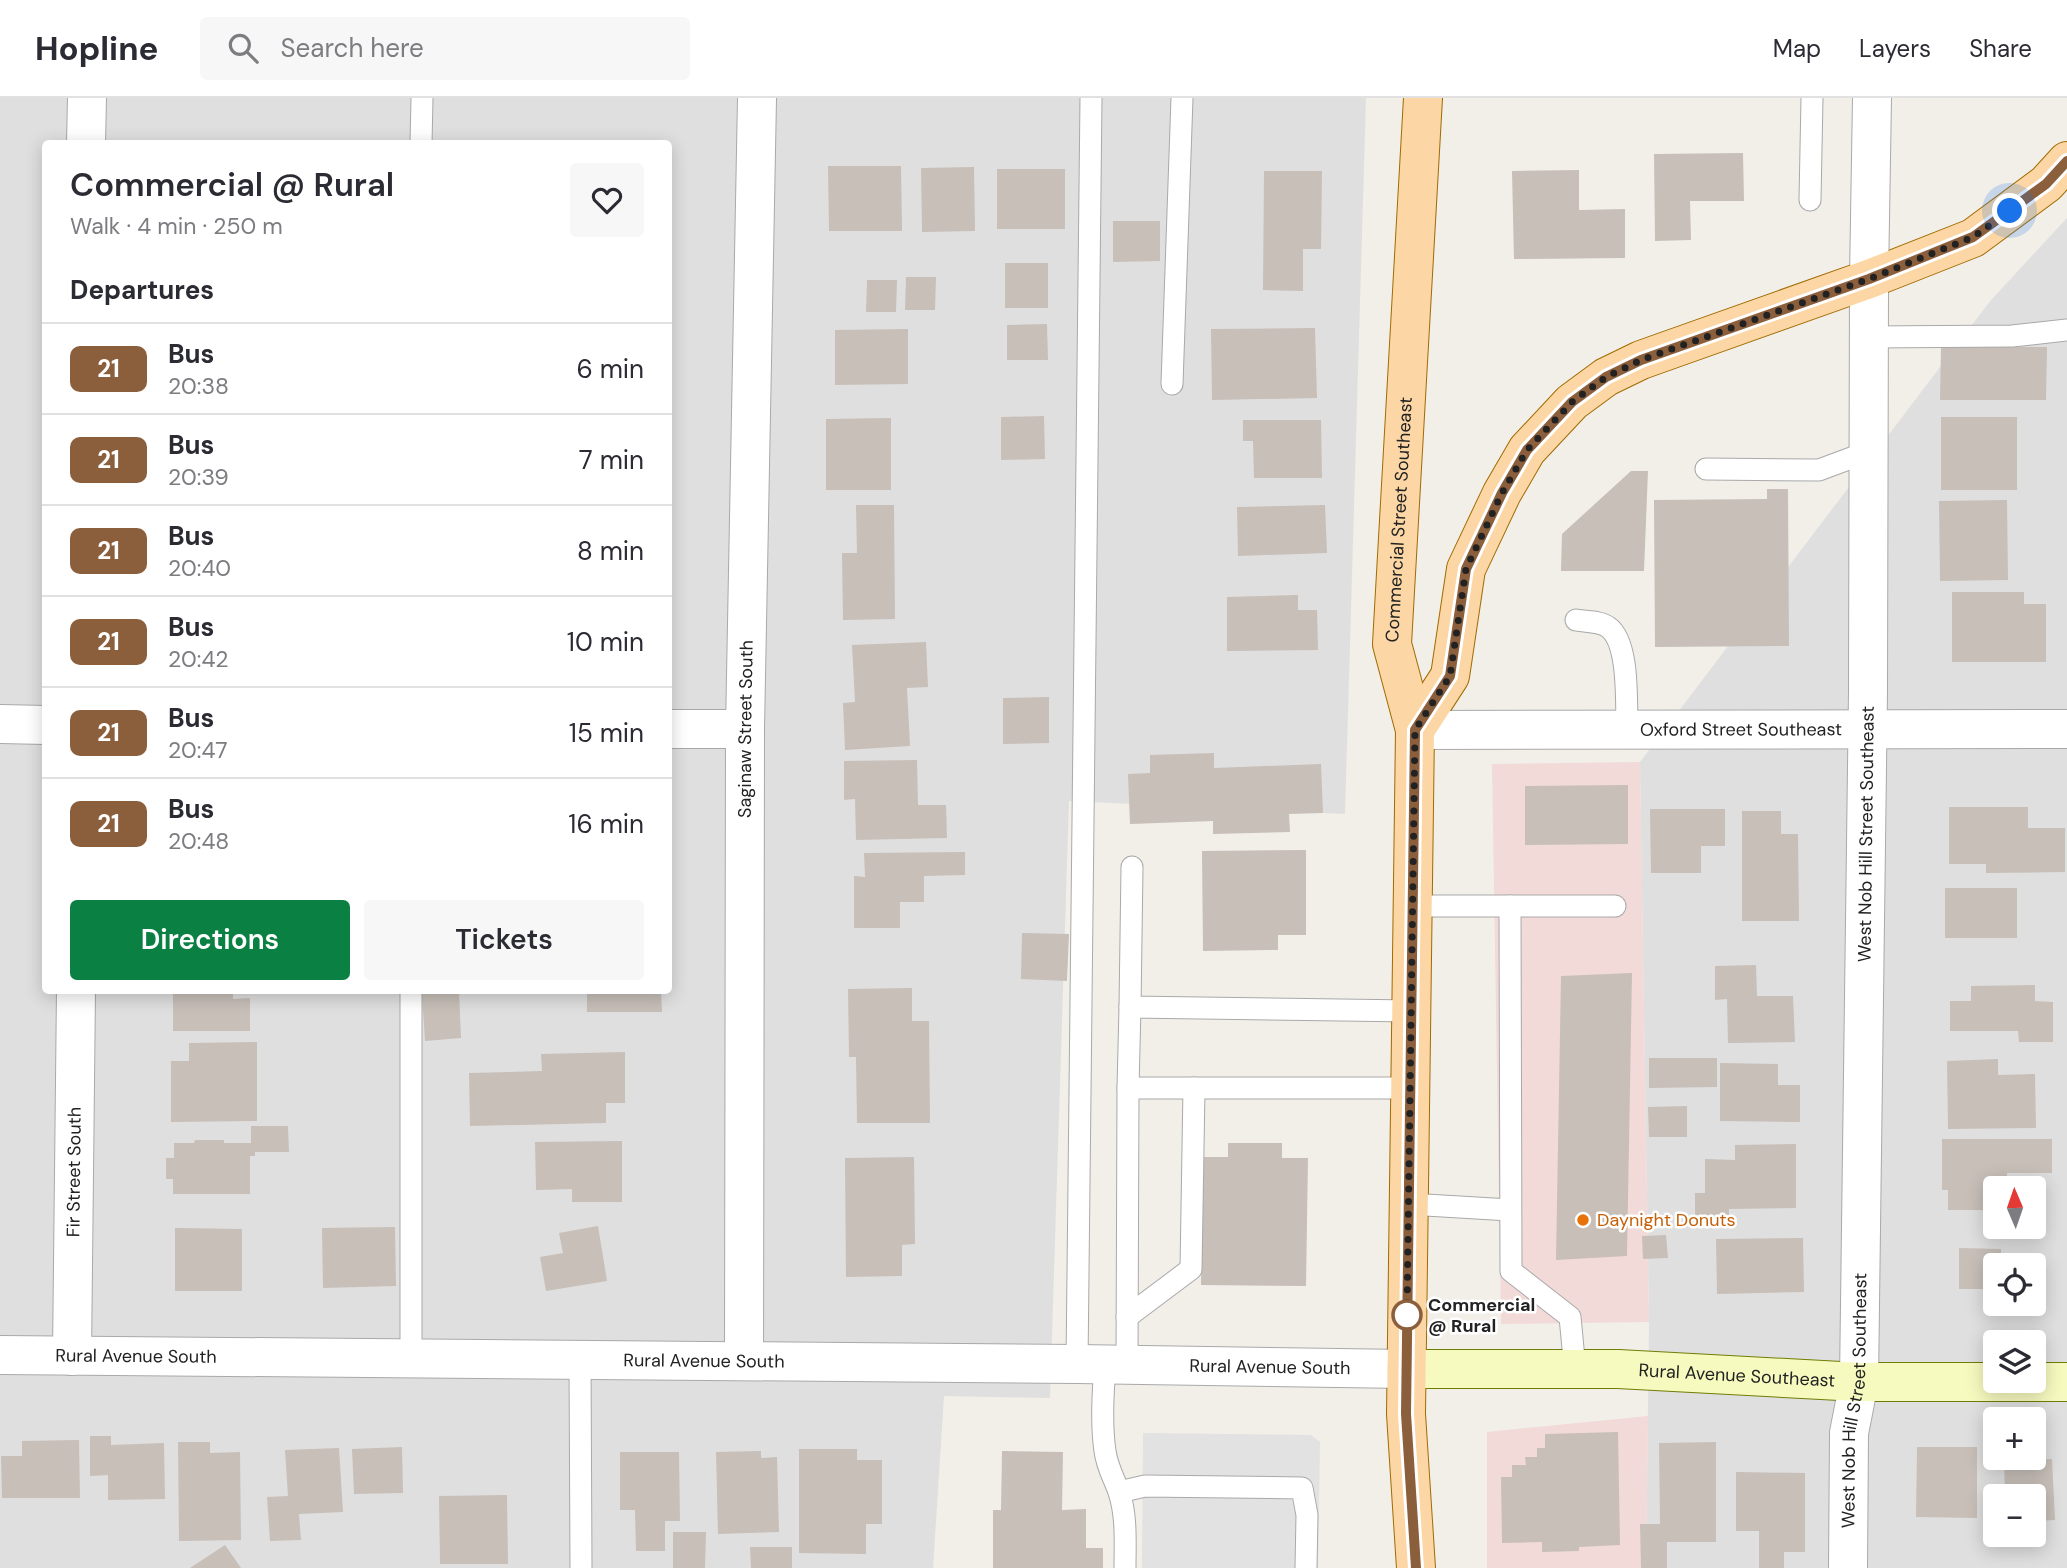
<!DOCTYPE html>
<html lang="en">
<head>
<meta charset="utf-8">
<style>
	:root { --surface:#fff; --page:#f7f7f7; --text:#2b2b33; --muted:#7c7c81; --line:#e1e1e2; --accent:#0b8043 }
	body { margin:0; font-family:"DM Sans",sans-serif; background:var(--page); color:var(--text); height:100vh; display:flex; flex-direction:column; font-size:26px; white-space:nowrap }
	* { box-sizing:border-box; margin:0 }
	p { font-size:23px; color:var(--muted) }
	.icon { flex:none; width:38px; height:38px; fill:none; stroke:currentColor; stroke-width:2; stroke-linecap:round; stroke-linejoin:round }
	.map { position:relative; flex:1; overflow:hidden }
	.panel { position:absolute; left:42px; top:42px; width:630px; height:854px; display:flex; flex-direction:column; background:var(--surface); border-radius:7px; box-shadow:0 4px 18px #0003 }
	.panel>* { flex:none }
	.badge { padding:0 14px; border-radius:10px; font-size:24px; line-height:46px }
	.needle { width:46px; rotate:358deg }
	.buttons { position:absolute; left:1983px; top:1078px; display:grid; gap:14px }
	.buttons a { display:grid; place-items:center; width:63px; height:63px; border-radius:7px; background:var(--surface); box-shadow:0 4px 18px #0003; font-size:35px }
	.you { position:absolute; width:35px; height:35px; margin:-18px; border:5px solid #fff; border-radius:50%; background:#1a73e8; box-shadow:0 0 0 10px #1a73e833 }
	.map>.badge { position:absolute; translate:-50% -50%; box-shadow:0 0 0 4px #fff }
	h2 { padding:0 28px; font-size:26px; line-height:63px }
	.round { display:grid; place-items:center; flex:none; width:74px; height:74px; border-radius:7px; background:var(--page) }
	.summary { display:flex; align-items:center; justify-content:space-between; height:119px; padding:0 28px }
	h1 { font-size:33px; font-weight:600; line-height:52px }
	.primary-button { display:flex; gap:14px; margin-top:auto; padding:14px 28px }
	.primary-button a { flex:1; height:80px; border-radius:7px; background:var(--accent); color:#fff; font-size:28px; font-weight:600; line-height:80px; text-align:center }
	.primary-button a+a { background:var(--page); color:var(--text) }
	ul { padding:0; list-style:none }
	li { display:flex; align-items:center; gap:21px; height:91px; padding:0 28px; border-top:2px solid var(--line) }
	li div { flex:1 }
	li b { display:block; font-size:26px }
	li em { font-style:normal }
	li .badge { min-width:77px; font-weight:700; text-align:center }
	header { display:flex; align-items:center; gap:42px; box-sizing:border-box; height:98px; padding:0 35px; background:var(--surface); border-bottom:2px solid var(--line) }
	header strong { font-size:33px }
	nav { display:flex; gap:38px; margin-inline-start:auto; font-size:24px }
	.search { width:490px; height:63px; background:var(--page); display:flex; align-items:center; gap:18px; box-sizing:border-box; padding:0 24px; border-radius:7px; color:var(--muted); font-size:26px }
	.map>svg:first-child { display:block }
	.residential { fill:#e0dfdf; fill-rule:evenodd }
	.commercial { fill:#f2dad9 }
	.parking { fill:#e2e2e2 }
	.building { fill:#c7bfb8 }
	.lines { fill:none; stroke-linecap:round; stroke-linejoin:round }
	.lane-casing { stroke:#a9a9a9; stroke-width:23 }
	.street-casing { stroke:#a9a9a9; stroke-width:40 }
	.secondary-casing { stroke:#707d05; stroke-width:40 }
	.primary-casing { stroke:#a06b00; stroke-width:40 }
	.lane { stroke:#fff; stroke-width:21 }
	.street { stroke:#fff; stroke-width:38 }
	.secondary { stroke:#f7fabf; stroke-width:38 }
	.primary { stroke:#fcd6a4; stroke-width:38 }
	.line-casing { stroke:#fff; stroke-width:16 }
	.line { stroke:#8b5e3c; stroke-width:10 }
	.walk { stroke:#222; stroke-width:7; stroke-dasharray:0 12.6 }
	.food-dot { fill:#e8710a; stroke:#fff; stroke-width:2.5 }
	.stop-dot { fill:#fff; stroke:#8b5e3c; stroke-width:3.5 }
	.labels { text-anchor:middle; dominant-baseline:central; stroke-width:5; stroke-linejoin:round; paint-order:stroke }
	.street-label { font-size:18px; fill:#222; stroke:#fff }
	.food-label { font-size:18px; fill:#c56008; stroke:#fff; text-anchor:start }
	.stop-label { font-size:18px; font-weight:bold; fill:#222; stroke:#fff; text-anchor:start }
</style>
</head>
<body>
<header>
<strong>Hopline</strong>
<div class="search"><svg class="icon" aria-label="search" viewBox="0 0 24 24"><circle cx="10" cy="10" r="6"/><path d="M15 15l6 6"/></svg>Search here</div>
<nav><a>Map</a><a>Layers</a><a>Share</a></nav>
</header>
<div class="map">
<svg width="2067" height="1470" viewBox="0 0 2067 1470">
	<rect width="100%" height="100%" fill="#f2efe9"/>
	<g class="residential">
		<path d="M0 0H1366L1345 716 1069 703 1050 1300 944 1298 933 1470H0ZM46 46H668V892H46Z"/>
		<path d="M2067 120V1470H1646L1649 1224 1640 664 1991 202ZM1995 1090H2034V1129H1995ZM1995 1167H2034V1206H1995ZM1995 1244H2034V1283H1995ZM1995 1321H2034V1360H1995ZM1995 1398H2034V1437H1995Z"/>
	</g>
	<g class="commercial">
		<polygon points="1640,664 1649,1224 1501,1226 1492,666"/>
		<polygon points="1648,1318 1646,1470 1487,1470 1487,1334"/>
	</g>
	<polygon class="parking" points="1143,1335 1311,1337 1320,1344 1318,1470 1142,1470"/>
	<g class="building">
		<polygon points="1743,55 1744,103 1690,103 1691,142 1655,143 1654,56"/>
		<polygon points="828,68 901,68 902,133 829,133"/>
		<polygon points="974,69 975,133 922,134 921,70"/>
		<rect x="997" y="71" width="68" height="60"/>
		<polygon points="1579,72 1579,112 1625,111 1625,160 1514,161 1512,73"/>
		<polygon points="1264,73 1322,73 1321,151 1303,151 1303,193 1263,192"/>
		<polygon points="1113,123 1160,123 1160,163 1113,164"/>
		<rect x="1005" y="165" width="43" height="45"/>
		<polygon points="906,179 936,179 935,212 905,212"/>
		<polygon points="867,182 897,182 896,214 866,214"/>
		<polygon points="1047,226 1048,262 1007,262 1007,227"/>
		<polygon points="1315,230 1317,300 1212,302 1211,231"/>
		<polygon points="908,231 908,286 835,287 835,232"/>
		<polygon points="1941,249 2047,249 2046,302 1940,302"/>
		<polygon points="1044,318 1045,361 1001,362 1001,319"/>
		<rect x="1941" y="319" width="76" height="73"/>
		<polygon points="891,320 891,392 826,392 826,321"/>
		<polygon points="1243,322 1321,322 1322,380 1254,380 1253,343 1243,343"/>
		<polygon points="1631,373 1648,373 1644,473 1561,473 1562,436"/>
		<polygon points="1767,391 1788,391 1789,548 1655,549 1654,402 1767,401"/>
		<polygon points="2007,402 2008,482 1940,483 1939,403"/>
		<polygon points="668,406 671,406 672,469 668,469"/>
		<polygon points="856,407 894,407 895,521 843,522 842,455 857,455"/>
		<polygon points="1325,407 1327,455 1238,458 1237,409"/>
		<polygon points="1952,494 2024,494 2024,506 2046,506 2046,564 1952,564"/>
		<polygon points="1298,497 1298,512 1317,512 1318,552 1227,553 1227,499"/>
		<polygon points="926,544 928,589 907,590 910,648 845,652 843,605 855,604 852,547"/>
		<polygon points="1049,599 1049,645 1003,646 1003,600"/>
		<polygon points="1214,655 1214,670 1321,666 1323,715 1289,716 1290,734 1213,736 1213,723 1130,726 1128,676 1150,675 1150,657"/>
		<polygon points="917,662 918,707 946,707 947,740 856,742 855,701 844,702 844,663"/>
		<polygon points="1628,687 1628,746 1525,747 1525,688"/>
		<polygon points="1949,709 2028,709 2028,730 2065,730 2065,774 1986,775 1986,766 1949,766"/>
		<polygon points="1650,711 1725,711 1725,748 1701,748 1701,775 1651,775"/>
		<polygon points="1742,713 1781,713 1781,736 1798,736 1799,823 1742,823"/>
		<polygon points="1306,752 1306,837 1278,837 1278,852 1203,853 1202,753"/>
		<polygon points="965,754 965,777 924,778 924,804 900,804 900,830 854,830 854,778 865,779 864,755"/>
		<rect x="1945" y="790" width="72" height="50"/>
		<polygon points="1022,835 1069,836 1067,883 1021,881"/>
		<polygon points="1756,867 1757,898 1793,898 1795,944 1728,945 1727,901 1715,902 1715,868"/>
		<polygon points="1632,875 1627,1158 1556,1162 1561,878"/>
		<polygon points="2035,887 2035,903 2053,904 2053,944 2019,944 2018,933 1950,933 1950,903 1971,903 1971,888"/>
		<polygon points="912,890 912,923 929,923 930,1025 857,1025 856,959 849,959 848,891"/>
		<polygon points="173,892 233,892 233,901 250,900 250,933 173,933"/>
		<polygon points="587,892 661,892 662,914 587,914"/>
		<polygon points="459,893 461,940 425,943 422,896"/>
		<polygon points="257,944 257,1023 171,1024 171,963 189,963 189,945"/>
		<polygon points="625,954 625,1005 606,1005 606,1025 470,1028 469,975 542,973 541,956"/>
		<polygon points="1649,960 1717,960 1717,989 1649,990"/>
		<polygon points="1998,961 1998,977 2035,976 2036,1030 1948,1031 1947,963"/>
		<polygon points="1720,965 1778,966 1778,987 1800,987 1800,1024 1720,1023"/>
		<polygon points="1687,1008 1687,1039 1649,1039 1648,1009"/>
		<polygon points="251,1028 288,1028 289,1054 255,1054 255,1058 250,1058 250,1096 173,1096 173,1081 166,1081 166,1060 174,1060 174,1045 194,1045 195,1042 224,1042 224,1045 251,1045"/>
		<polygon points="1942,1041 2052,1041 2052,1075 2007,1075 2007,1090 1995,1090 1995,1112 1948,1112 1948,1092 1942,1092"/>
		<polygon points="622,1043 622,1104 572,1104 572,1091 536,1092 535,1044"/>
		<polygon points="1228,1045 1282,1045 1282,1060 1308,1060 1306,1188 1201,1187 1203,1059 1228,1059"/>
		<polygon points="1796,1046 1796,1110 1729,1111 1729,1128 1695,1128 1695,1095 1705,1095 1705,1061 1735,1062 1735,1047"/>
		<polygon points="914,1059 915,1146 902,1147 902,1178 846,1179 845,1060"/>
		<polygon points="598,1128 607,1183 546,1193 540,1159 563,1155 559,1135"/>
		<polygon points="395,1129 396,1188 323,1190 322,1130"/>
		<polygon points="2003,1129 2036,1129 2036,1139 2003,1140"/>
		<polygon points="175,1130 242,1131 242,1193 175,1193"/>
		<polygon points="1666,1137 1668,1160 1643,1161 1642,1138"/>
		<polygon points="1803,1140 1804,1194 1717,1196 1716,1141"/>
		<polygon points="1959,1150 2001,1151 2001,1167 1995,1167 1995,1191 1959,1191"/>
		<polygon points="1618,1334 1620,1447 1579,1449 1579,1453 1542,1454 1542,1444 1502,1445 1501,1379 1512,1379 1512,1367 1526,1367 1525,1359 1537,1359 1537,1350 1545,1350 1545,1336"/>
		<polygon points="90,1338 111,1338 111,1347 164,1345 165,1401 108,1402 108,1377 90,1378"/>
		<polygon points="79,1342 80,1400 2,1400 1,1358 22,1358 22,1343"/>
		<polygon points="178,1344 210,1344 210,1355 240,1354 241,1442 179,1443"/>
		<polygon points="1716,1344 1716,1444 1667,1444 1667,1470 1641,1470 1640,1426 1660,1426 1659,1345"/>
		<polygon points="402,1349 403,1395 354,1396 352,1351"/>
		<polygon points="1917,1349 1977,1349 1977,1420 1916,1419"/>
		<polygon points="339,1350 343,1414 299,1416 301,1442 270,1443 267,1399 288,1398 285,1352"/>
		<polygon points="799,1351 857,1351 857,1362 882,1362 882,1426 866,1426 866,1456 799,1455"/>
		<polygon points="761,1353 761,1360 777,1359 779,1434 718,1436 716,1354"/>
		<polygon points="1002,1353 1063,1354 1062,1412 1086,1411 1086,1450 1103,1450 1103,1470 993,1470 993,1412 1001,1412"/>
		<polygon points="620,1354 679,1354 680,1423 665,1423 665,1453 636,1453 635,1412 620,1412"/>
		<polygon points="2052,1361 2055,1422 2034,1423 2034,1398 2005,1398 2004,1362"/>
		<polygon points="1736,1374 1805,1375 1805,1454 1784,1454 1784,1470 1759,1470 1759,1433 1736,1433"/>
		<polygon points="507,1397 508,1466 440,1466 439,1398"/>
		<polygon points="673,1434 706,1434 705,1470 673,1470"/>
		<rect x="2007" y="1437" width="24" height="3"/>
		<polygon points="225,1447 241,1470 190,1470"/>
		<polygon points="750,1449 792,1449 792,1470 751,1470"/>
	</g>
	<g class="lines">
		<defs>
			<g id="lane">
				<polyline points="421,46 422,0"/>
				<polyline points="1810,102 1812,0"/>
				<polyline points="1869,239 2012,238 2067,232"/>
				<polyline points="1172,286 1182,0"/>
				<polyline points="1706,371 1819,372 1870,353"/>
				<path d="M1576 522C1586 524 1600 523 1608 529 1630 544 1626 607 1627 631"/>
				<polyline points="1132,769 1130,909 1412,913"/>
				<polyline points="1413,808 1615,808"/>
				<polyline points="1510,808 1511,1173 1570,1219 1575,1271"/>
				<polyline points="1128,990 1130,909"/>
				<polyline points="1409,1106 1510,1112"/>
				<polyline points="1127,1219 1191,1171 1194,990"/>
				<polyline points="411,1261 411,892"/>
				<polyline points="580,1262 581,1470"/>
				<polyline points="1077,1266 1091,0"/>
				<path d="M1105 1266C1103 1295 1101 1325 1105 1353 1107 1369 1114 1380 1119 1394 1127 1419 1125 1445 1125 1470"/>
				<polyline points="1127,1267 1128,990 1410,990"/>
				<polyline points="1119,1394 1145,1388 1302,1390 1307,1417 1306,1470"/>
			</g>
			<g id="street">
				<polyline points="86,46 87,0"/>
				<polyline points="0,626 46,627"/>
				<polyline points="668,631 745,631"/>
				<path id="s1" d="M1415 632 2067 631"/>
				<path id="s2" d="M0 1257 1077 1266 1406 1271"/>
				<path id="s3" d="M72 1258 76 892"/>
				<path id="s4" d="M744 1263 745 631 757 0"/>
				<path id="s5" d="M1848 1470 1849 1335 1859 1284 1868 593 1869 181 1872 0"/>
			</g>
			<g id="secondary">
				<path id="s6" d="M1406 1271H1618L1859 1284H2067"/>
			</g>
			<g id="primary">
				<polyline points="1415,632 1450,578 1466,471 1502,395 1527,352 1572,304 1606,279 1641,262 1869,181 1973,140 2046,86 2067,63"/>
				<path id="s7" d="M1416 1470 1406 1316 1415 632 1392 546 1423 0"/>
			</g>
		</defs>
		<use href="#lane" class="lane-casing"/>
		<use href="#street" class="street-casing"/>
		<use href="#secondary" class="secondary-casing"/>
		<use href="#primary" class="primary-casing"/>
		<use href="#lane" class="lane"/>
		<use href="#street" class="street"/>
		<use href="#secondary" class="secondary"/>
		<use href="#primary" class="primary"/>
	</g>
	<g class="lines">
		<defs>
			<polyline id="line" points="1416,1470 1406,1316 1415,632 1450,578 1466,471 1502,395 1527,352 1572,304 1606,279 1641,262 1869,181 1973,139 2046,86 2067,63"/>
		</defs>
		<use href="#line" class="line-casing"/>
		<use href="#line" class="line"/>
		<polyline class="walk" points="1407,1217 1415,632 1450,578 1466,471 1502,395 1527,352 1572,304 1606,279 1641,262 1869,181 1973,139 2010,113"/>
	</g>
	<circle class="food-dot" cx="1583" cy="1122" r="7"/>
	<circle class="stop-dot" cx="1407" cy="1217" r="14"/>
	<g class="labels">
		<g class="street-label">
			<text stroke="none"><textPath href="#s7" startOffset="1052">Commercial Street Southeast</textPath></text>
			<text stroke="none"><textPath href="#s1" startOffset="326">Oxford Street Southeast</textPath></text>
			<text stroke="none"><textPath href="#s4" startOffset="632">Saginaw Street South</textPath></text>
			<text stroke="none"><textPath href="#s5" startOffset="735">West Nob Hill Street Southeast</textPath></text>
			<text stroke="none"><textPath href="#s3" startOffset="184">Fir Street South</textPath></text>
			<text stroke="none"><textPath href="#s2" startOffset="136">Rural Avenue South</textPath></text>
			<text stroke="none"><textPath href="#s2" startOffset="704">Rural Avenue South</textPath></text>
			<text stroke="none"><textPath href="#s2" startOffset="1270">Rural Avenue South</textPath></text>
			<text stroke="none"><textPath href="#s6" startOffset="331">Rural Avenue Southeast</textPath></text>
			<text stroke="none"><textPath href="#s5" startOffset="168">West Nob Hill Street Southeast</textPath></text>
		</g>
		<g class="food-label">
			<text x="1597" y="1122">Daynight Donuts</text>
		</g>
		<g class="stop-label">
			<text x="1428" y="1207">Commercial<tspan x="1428" dy="21">@ Rural</tspan></text>
		</g>
	</g>
</svg>
<div class="buttons">
<a><svg class="needle" viewBox="-14 -14 28 28"><path d="M0-13l5 13h-10z" fill="#e53935"/><path d="M0 13l5-13h-10z" fill="#7c7c81"/></svg></a>
<a><svg class="icon" aria-label="locate" viewBox="0 0 24 24"><circle cx="12" cy="12" r="6"/><path d="M12 2v4M12 18v4M2 12h4M18 12h4"/></svg></a>
<a><svg class="icon" aria-label="layers" viewBox="0 0 24 24"><path d="M12 4l9 5-9 5-9-5zM3 14l9 5 9-5"/></svg></a>
<a>+</a>
<a>−</a>
</div>
<div class="you" style="left:2010px;top:113px"></div>
<section class="panel">
<div class="summary"><div><h1>Commercial @ Rural</h1><p>Walk · 4 min · 250 m</p></div><a class="round"><svg class="icon" aria-label="heart" viewBox="0 0 24 24"><path d="M12 20l-8-8c-3-5 5-10 8-4 3-6 11-1 8 4z"/></svg></a></div>
<h2>Departures</h2>
<ul>
<li><span class="badge" style="background:#8b5e3c;color:#fff">21</span><div><b>Bus</b><p>20:38</p></div><em>6 min</em></li>
<li><span class="badge" style="background:#8b5e3c;color:#fff">21</span><div><b>Bus</b><p>20:39</p></div><em>7 min</em></li>
<li><span class="badge" style="background:#8b5e3c;color:#fff">21</span><div><b>Bus</b><p>20:40</p></div><em>8 min</em></li>
<li><span class="badge" style="background:#8b5e3c;color:#fff">21</span><div><b>Bus</b><p>20:42</p></div><em>10 min</em></li>
<li><span class="badge" style="background:#8b5e3c;color:#fff">21</span><div><b>Bus</b><p>20:47</p></div><em>15 min</em></li>
<li><span class="badge" style="background:#8b5e3c;color:#fff">21</span><div><b>Bus</b><p>20:48</p></div><em>16 min</em></li>
</ul>
<div class="primary-button"><a>Directions</a><a>Tickets</a></div>
</section>
</div>
</body>
</html>
